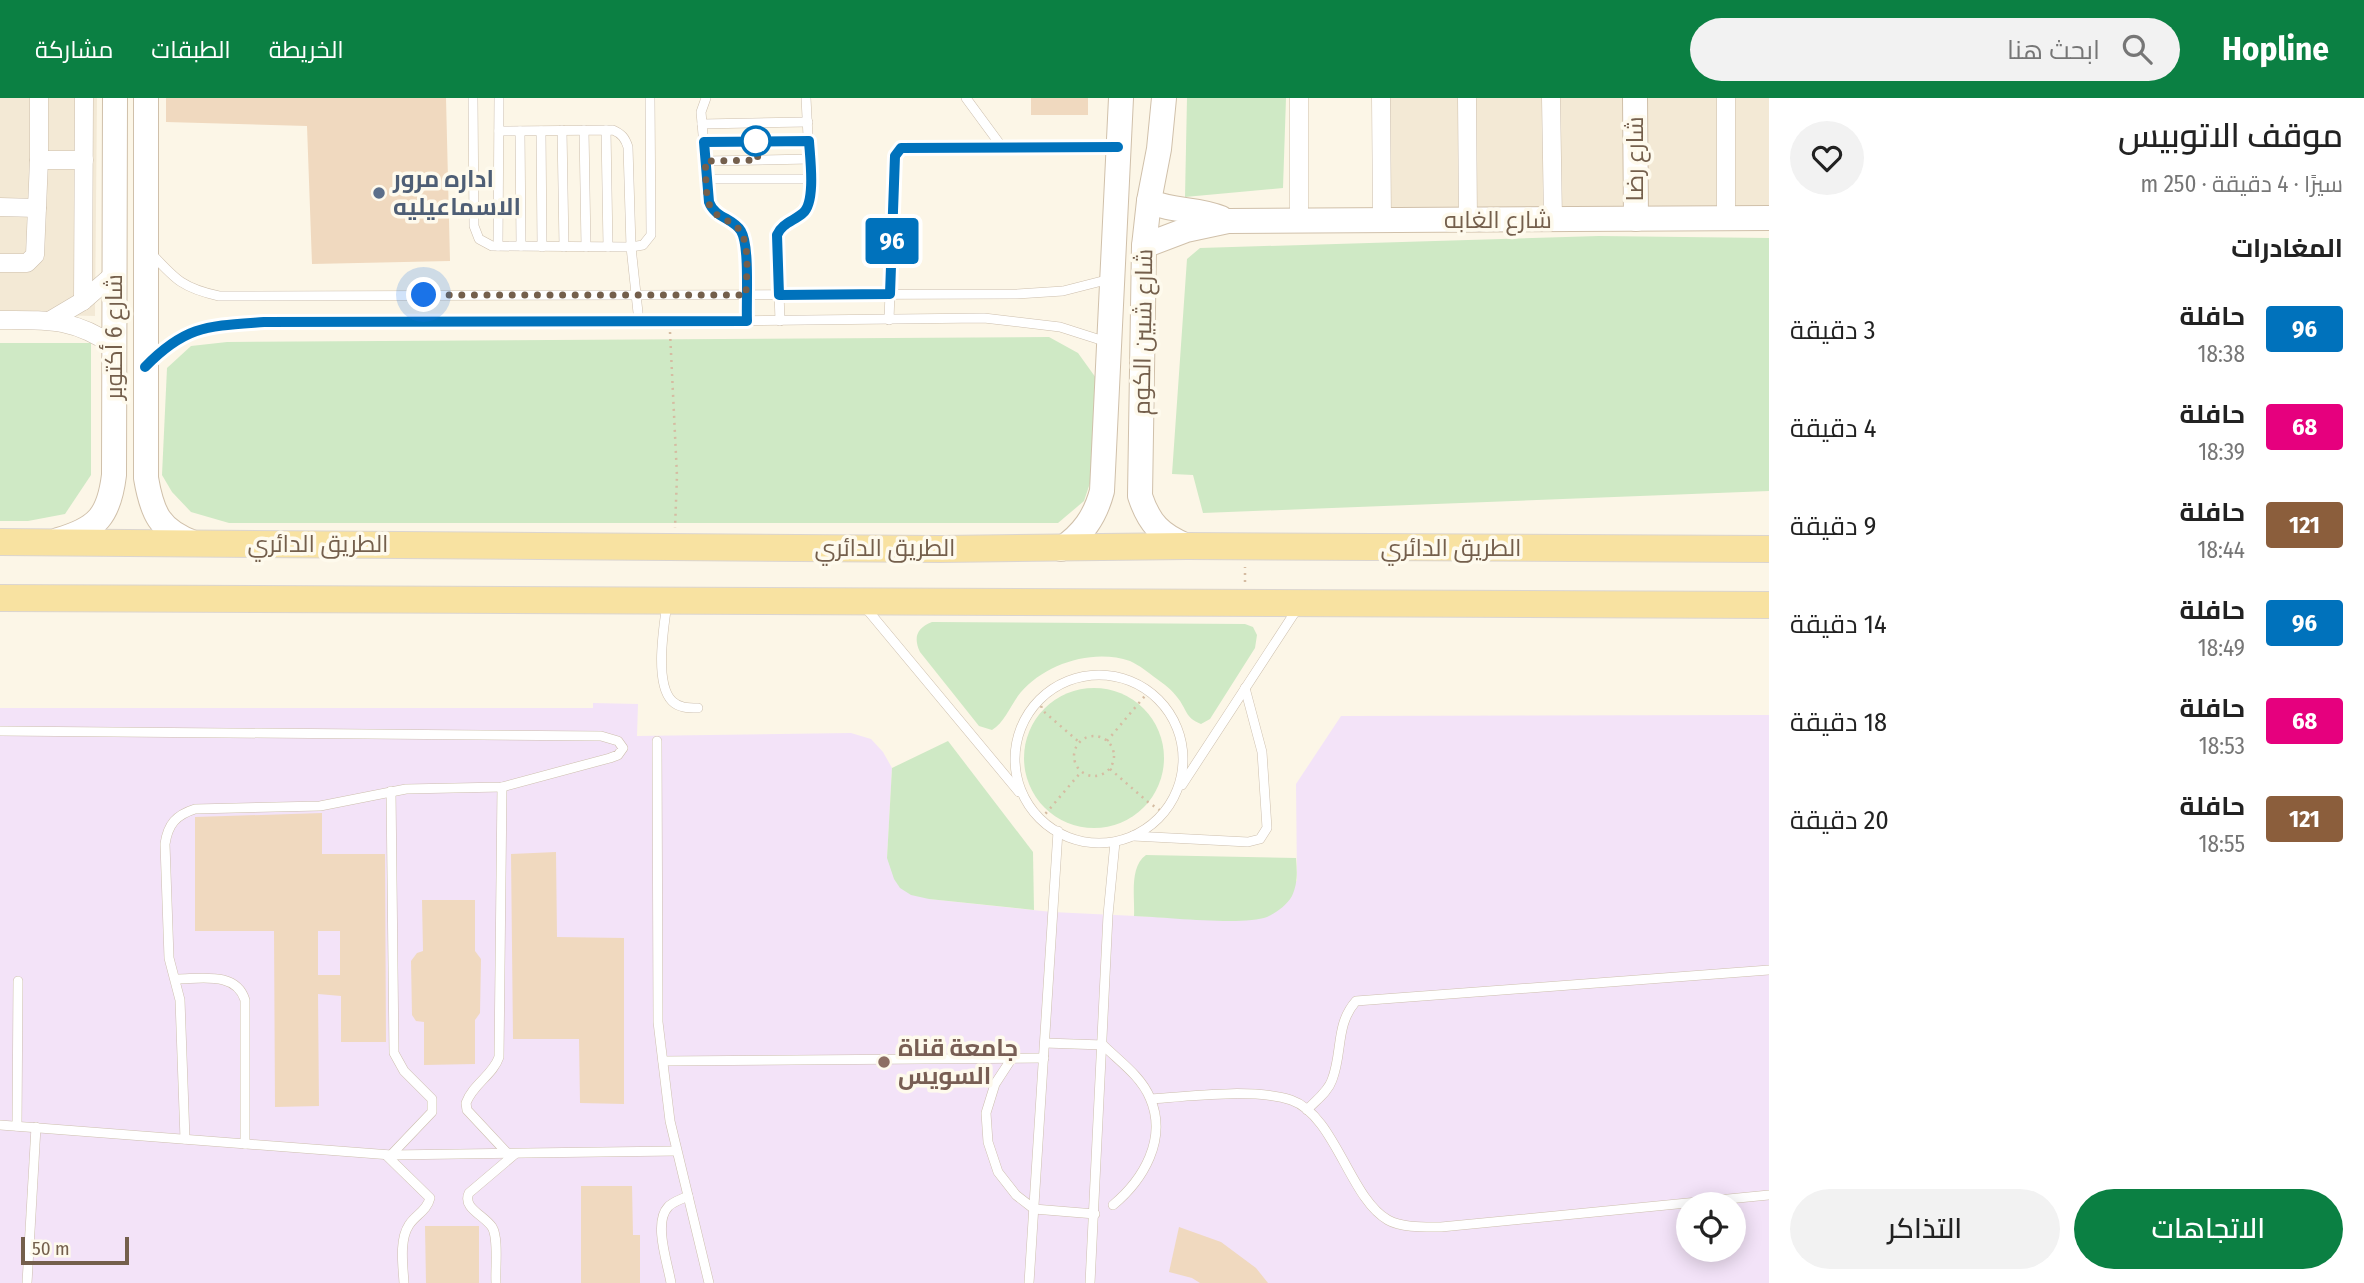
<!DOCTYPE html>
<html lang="ar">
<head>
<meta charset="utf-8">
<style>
	:root { --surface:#fff; --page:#f2f2f2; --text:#222; --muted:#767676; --accent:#0b8043 }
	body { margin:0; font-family:"Fira Sans Condensed",Cairo,sans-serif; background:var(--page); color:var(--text); direction:rtl; height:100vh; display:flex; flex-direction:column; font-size:26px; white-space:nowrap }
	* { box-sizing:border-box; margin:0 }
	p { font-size:23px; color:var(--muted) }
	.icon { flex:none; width:38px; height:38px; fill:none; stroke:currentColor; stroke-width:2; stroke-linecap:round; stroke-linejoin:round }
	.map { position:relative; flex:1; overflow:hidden; direction:ltr }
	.side { display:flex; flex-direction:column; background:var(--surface); width:595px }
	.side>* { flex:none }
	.badge { padding:0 14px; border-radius:5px; font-size:24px; line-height:46px }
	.fabs { position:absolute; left:1676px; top:1094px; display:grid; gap:14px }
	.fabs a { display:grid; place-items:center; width:70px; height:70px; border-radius:50%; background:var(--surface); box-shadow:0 4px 18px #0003; font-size:35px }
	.scale { position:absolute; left:21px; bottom:18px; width:108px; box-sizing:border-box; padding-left:7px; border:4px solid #745f4c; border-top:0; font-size:19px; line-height:24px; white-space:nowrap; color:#745f4c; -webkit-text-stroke:5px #fefaed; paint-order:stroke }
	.you { position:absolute; width:35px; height:35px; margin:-18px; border:5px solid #fff; border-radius:50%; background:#1a73e8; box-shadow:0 0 0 10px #1a73e833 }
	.map>.badge { position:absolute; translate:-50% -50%; box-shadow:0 0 0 4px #fff }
	h2 { padding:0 21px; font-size:26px; line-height:63px }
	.round { display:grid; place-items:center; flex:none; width:74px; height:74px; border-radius:37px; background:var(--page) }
	.summary { display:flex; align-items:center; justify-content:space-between; height:119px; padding:0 21px }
	h1 { font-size:33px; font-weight:600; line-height:52px }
	.primary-button { display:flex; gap:14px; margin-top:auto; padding:14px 21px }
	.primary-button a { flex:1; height:80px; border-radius:42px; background:var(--accent); color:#fff; font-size:28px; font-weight:600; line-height:80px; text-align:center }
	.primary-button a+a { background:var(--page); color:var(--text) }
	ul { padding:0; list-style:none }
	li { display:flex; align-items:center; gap:21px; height:98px; padding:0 21px }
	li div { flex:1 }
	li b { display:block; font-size:26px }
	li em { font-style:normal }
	li .badge { min-width:77px; font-weight:700; text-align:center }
	header { display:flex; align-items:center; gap:42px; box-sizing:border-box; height:98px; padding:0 35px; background:var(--accent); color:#fff }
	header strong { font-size:33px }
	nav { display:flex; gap:38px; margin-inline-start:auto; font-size:24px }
	.search { width:490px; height:63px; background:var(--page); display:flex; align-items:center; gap:18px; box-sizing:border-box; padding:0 24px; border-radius:38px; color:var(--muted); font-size:26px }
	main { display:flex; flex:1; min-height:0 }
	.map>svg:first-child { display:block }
	.residential { fill:#f3e9d5 }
	.education { fill:#f3e3f8; fill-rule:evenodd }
	.green { fill:#cfe9c5 }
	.building { fill:#f0d9bf; fill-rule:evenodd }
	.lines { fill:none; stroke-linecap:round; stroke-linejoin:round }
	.lane-casing { stroke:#cdbfad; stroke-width:10 }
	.street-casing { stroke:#cdbfad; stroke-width:19 }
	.secondary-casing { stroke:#d0c0aa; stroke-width:26 }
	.primary-casing { stroke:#dbd5d0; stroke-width:28 }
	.path { stroke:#d5bca2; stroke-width:2.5; stroke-dasharray:2 5; stroke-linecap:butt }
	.lane { stroke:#fff; stroke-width:9 }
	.street { stroke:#fff; stroke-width:18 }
	.secondary { stroke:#fff; stroke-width:24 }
	.primary { stroke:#f8e2a1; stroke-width:26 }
	.line-casing { stroke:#fff; stroke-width:16 }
	.line { stroke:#0072bc; stroke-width:10 }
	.walk { stroke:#745f4c; stroke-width:7; stroke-dasharray:0 12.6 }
	.stop-dot { fill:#fff; stroke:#0072bc; stroke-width:3.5 }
	.service-dot { fill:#5c6f8a; stroke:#fefaed; stroke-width:2.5 }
	.education-dot { fill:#8d6e63; stroke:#fefaed; stroke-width:2.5 }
	.labels { text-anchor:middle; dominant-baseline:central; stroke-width:7; stroke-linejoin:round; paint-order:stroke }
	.street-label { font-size:24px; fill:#745f4c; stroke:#fefaed }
	.service-label { font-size:24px; font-weight:bold; fill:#4e5e75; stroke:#fefaed; text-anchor:start }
	.education-label { font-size:24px; font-weight:bold; fill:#785e54; stroke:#fefaed; text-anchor:start }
</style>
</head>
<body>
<header>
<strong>Hopline</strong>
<div class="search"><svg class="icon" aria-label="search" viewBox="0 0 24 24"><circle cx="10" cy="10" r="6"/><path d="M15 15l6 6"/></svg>ابحث هنا</div>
<nav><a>الخريطة</a><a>الطبقات</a><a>مشاركة</a></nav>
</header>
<main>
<section class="side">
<div class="summary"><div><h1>موقف الاتوبيس</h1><p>سيرًا · 4 دقيقة · 250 m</p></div><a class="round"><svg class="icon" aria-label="heart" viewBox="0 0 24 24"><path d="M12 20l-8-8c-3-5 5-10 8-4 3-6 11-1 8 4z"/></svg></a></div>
<h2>المغادرات</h2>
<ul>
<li><span class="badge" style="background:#0072bc;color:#fff">96</span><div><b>حافلة</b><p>18:38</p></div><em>3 دقيقة</em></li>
<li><span class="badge" style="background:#e6007e;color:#fff">68</span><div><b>حافلة</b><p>18:39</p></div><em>4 دقيقة</em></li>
<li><span class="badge" style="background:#8b5e3c;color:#fff">121</span><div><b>حافلة</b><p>18:44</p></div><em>9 دقيقة</em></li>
<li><span class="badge" style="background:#0072bc;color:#fff">96</span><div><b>حافلة</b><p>18:49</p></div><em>14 دقيقة</em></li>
<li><span class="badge" style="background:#e6007e;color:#fff">68</span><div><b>حافلة</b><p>18:53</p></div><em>18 دقيقة</em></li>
<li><span class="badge" style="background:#8b5e3c;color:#fff">121</span><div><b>حافلة</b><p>18:55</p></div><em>20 دقيقة</em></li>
</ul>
<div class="primary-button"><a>الاتجاهات</a><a>التذاكر</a></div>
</section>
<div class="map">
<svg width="1769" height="1185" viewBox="0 0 1769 1185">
	<rect width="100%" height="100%" fill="#fcf6e7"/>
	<g class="residential">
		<polygon points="0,0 97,0 95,218 0,216"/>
		<polygon points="1384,0 1769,0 1769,117 1386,119"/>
	</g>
	<path class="education" d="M593 605 638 606 637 638 851 635 871 641 883 654 892 670 887 760 929 801 1052 814 1219 822 1297 783 1296 686 1341 618 1769 617V1185H0V610H593ZM1689 1106H1734V1152H1689Z"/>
	<g class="green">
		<polygon points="1187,0 1286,0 1283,90 1185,99"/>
		<polygon points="1599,138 1769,140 1769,393 1203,415 1193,377 1172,376 1187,161 1200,150"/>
		<polygon points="1049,239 1078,255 1096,280 1094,373 1084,403 1058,425 229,425 191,414 172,394 162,377 167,270 191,248 227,244"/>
		<polygon points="0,245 91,245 91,377 65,416 28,423 0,423"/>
		<path d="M932 524 1245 526 1253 529 1257 537 1255 550 1210 621 1201 626C1185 620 1187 611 1177 599 1172 592 1164 586 1157 581 1149 575 1139 567 1130 563 1093 550 1045 566 1021 594 1011 606 1005 624 992 632L979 628 920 554C913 539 917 530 932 524Z"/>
		<circle cx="1094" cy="660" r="70"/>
		<polygon points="948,643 1033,754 1034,812 929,801 911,797 900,790 894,781 887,760 892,670"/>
		<path d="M1146 757 1296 760C1297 774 1298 785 1292 798 1287 807 1276 815 1267 819 1244 828 1163 819 1134 818 1135 799 1129 769 1146 757Z"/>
	</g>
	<g class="building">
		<polygon points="166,0 446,0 450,163 312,166 307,28 166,24"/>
		<rect x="1031" y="0" width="57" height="17"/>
		<path d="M322 715V756H385L386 944H341V898L318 896 319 1008 275 1009 274 833H195V719ZM318 833H340V877H318Z"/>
		<polygon points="556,754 557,839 624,840 624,1006 580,1005 579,941 513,941 511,756"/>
		<polygon points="422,802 475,802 475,853 481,861 480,915 475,922 475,966 424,967 424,924 416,923 412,917 411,863 417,855 423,853"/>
		<polygon points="581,1088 632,1088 633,1137 640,1137 640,1185 581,1185"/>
		<polygon points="425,1128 479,1128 479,1185 426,1185"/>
		<polygon points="1179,1129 1221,1144 1256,1170 1268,1185 1200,1185 1192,1180 1169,1174"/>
	</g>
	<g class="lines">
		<defs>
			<g id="lane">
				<polyline points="473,0 474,128 479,141 492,148 631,149 643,147 651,137 650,0"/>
				<path d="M706 0 701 14 709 104C717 126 741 120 745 148L747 223"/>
				<polyline points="966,0 1002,49"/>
				<polyline points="702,26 808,24"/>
				<polyline points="562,32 564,149"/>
				<polyline points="584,32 586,149"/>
				<polyline points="606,32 608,149"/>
				<path d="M499 33 613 32C622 36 625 40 628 49L631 149 639 224"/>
				<polyline points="520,33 521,148"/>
				<polyline points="541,33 542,149"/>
				<polyline points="704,44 809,43"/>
				<polyline points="705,63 810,61"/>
				<polyline points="707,81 810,81"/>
				<polyline points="498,148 499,0"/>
				<path d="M150 154C175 181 182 190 219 198L1017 196 1063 193 1110 181"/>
				<polyline points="889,222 895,58 901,49 1117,49"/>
				<polyline points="780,223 777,137 781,129 806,113 811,96 806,0"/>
				<path d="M151 263C185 228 219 227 264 224H639L984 220 1060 229 1107 244"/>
				<path d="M667 505C664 528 654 585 672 603 679 610 688 610 698 610"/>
				<polyline points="865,509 1019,694"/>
				<circle cx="1099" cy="661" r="84"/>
				<path d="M0 633 601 638 618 643 623 650 618 657 610 660 502 689 406 691 320 708 195 711C176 717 168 726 165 746L169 860 180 902 185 1041"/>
				<polyline points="657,643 658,924 670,1023 709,1185"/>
				<polyline points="1182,687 1299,508"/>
				<path d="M502 689 499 959C493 977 473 986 466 1005L467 1012 509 1057"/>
				<polyline points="1133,738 1248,744 1260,741 1267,730 1262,654 1245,590"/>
				<path d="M176 881C201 881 236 873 245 902V1046"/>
				<path d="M1045 945 1103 947C1119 963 1141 978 1150 1000 1168 1041 1143 1082 1113 1107"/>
				<polyline points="1012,960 995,986 986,1015 988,1044 998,1074 1016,1097 1034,1111 1095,1116"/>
				<polyline points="663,963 1044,960"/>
				<path d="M1151 1001C1189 998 1255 990 1291 1002 1335 1017 1350 1101 1388 1122 1402 1130 1425 1129 1441 1129L1769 1097"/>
				<path d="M1307 1012C1315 1003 1328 994 1332 982 1343 954 1335 927 1356 903L1769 872"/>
				<polyline points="0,1027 391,1057 676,1053"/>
				<polyline points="17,1028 18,883"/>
				<path d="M386 1057 430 1100C427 1113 415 1117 409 1127 399 1142 403 1168 404 1185"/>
				<polyline points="391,1057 432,1014 432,1001 404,973 394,955 391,693"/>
				<polyline points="27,1185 36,1029"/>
				<path d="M496 1185C495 1171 499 1140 492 1129 484 1117 462 1110 469 1095L515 1056"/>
				<path d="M671 1185C668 1166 653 1125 668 1109 672 1104 682 1101 688 1098"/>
				<polyline points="1029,1185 1058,733"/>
				<polyline points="1090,1185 1108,817 1115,744"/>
			</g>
			<g id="street">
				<polyline points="1381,0 1382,122"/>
				<polyline points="1467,0 1468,122"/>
				<polyline points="1551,0 1553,121"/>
				<polyline points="1726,0 1726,120"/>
				<polyline points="39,62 84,62"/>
				<polyline points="0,109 37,110"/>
				<polyline points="1299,123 1299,0"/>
				<polyline points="0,165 27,165 35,157 39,62 39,0"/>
				<polyline points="83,203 84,0"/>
				<path d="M0 222C48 222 73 220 114 248"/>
				<polyline points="51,222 83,203 114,176"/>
			</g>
			<g id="secondary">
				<path d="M146 0V380C152 415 159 432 194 445"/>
				<path d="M1164 0 1159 51 1149 103 1144 148 1140 398C1149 425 1160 437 1187 448"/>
				<polyline points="1635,0 1636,121"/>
				<path d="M1149 103C1172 114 1198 110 1221 120"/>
				<polyline points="1144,148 1186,132 1228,123 1769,120"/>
				<path d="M58 442C97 431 109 418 114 377L115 0"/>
				<path d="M1061 451C1083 436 1095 419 1102 393L1121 0"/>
			</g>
			<g id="primary">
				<polyline points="0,444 940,451 1187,448 1769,451"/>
				<polyline points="0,500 1769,507"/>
			</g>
		</defs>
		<use href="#lane" class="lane-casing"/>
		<use href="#street" class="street-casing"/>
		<use href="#secondary" class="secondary-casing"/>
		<use href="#primary" class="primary-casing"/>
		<g class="path">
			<polyline points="670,234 677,378 675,430"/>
			<polyline points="1245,484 1245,469"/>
			<polyline points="1040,601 1042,612 1079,644"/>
			<circle cx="1094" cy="658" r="20"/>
			<polyline points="1107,643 1149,593"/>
			<polyline points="1110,671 1148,704 1164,715"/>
			<polyline points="1041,721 1081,674"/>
		</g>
		<use href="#lane" class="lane"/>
		<use href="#street" class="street"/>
		<use href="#secondary" class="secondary"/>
		<use href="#primary" class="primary"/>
	</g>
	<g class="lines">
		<defs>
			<path id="line" d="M145 269C186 227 208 228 264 224L747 223C746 203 750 148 741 133 733 120 715 120 709 104L704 44 809 43C810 60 816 104 803 115 794 123 782 125 777 137L779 197 890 196 895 58 901 50 1118 49"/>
		</defs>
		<use href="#line" class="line-casing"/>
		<use href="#line" class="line"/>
		<path class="walk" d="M424 197H746C746 179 750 153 742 136 737 125 725 123 716 116 703 107 707 77 705 63L758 62 756 43"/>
	</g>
	<circle class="stop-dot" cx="756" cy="43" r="14"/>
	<circle class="service-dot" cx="379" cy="95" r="7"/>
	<circle class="education-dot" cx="884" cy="964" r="7"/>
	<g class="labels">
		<g class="street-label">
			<text transform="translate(1635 61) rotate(-90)">شارع رضا</text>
			<text x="1498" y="122">شارع الغابه</text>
			<text transform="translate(1143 234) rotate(-89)">شارع شبين الكوم</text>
			<text transform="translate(114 239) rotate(-90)">شارع 6 أكتوبر</text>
			<text x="318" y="446">الطريق الدائري</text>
			<text x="885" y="450">الطريق الدائري</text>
			<text x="1451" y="450">الطريق الدائري</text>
		</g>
		<g class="service-label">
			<text x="393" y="81">اداره مرور<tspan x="393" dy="28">الاسماعيليه</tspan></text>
		</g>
		<g class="education-label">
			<text x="898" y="950">جامعة قناة<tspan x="898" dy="28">السويس</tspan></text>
		</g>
	</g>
</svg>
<div class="fabs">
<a><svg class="icon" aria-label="locate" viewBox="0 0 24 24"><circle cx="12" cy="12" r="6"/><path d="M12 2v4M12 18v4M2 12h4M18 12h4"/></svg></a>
</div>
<div class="scale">50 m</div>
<div class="you" style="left:424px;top:197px"></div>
<b class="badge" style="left:892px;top:143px;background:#0072bc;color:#fff">96</b>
</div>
</main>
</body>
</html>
